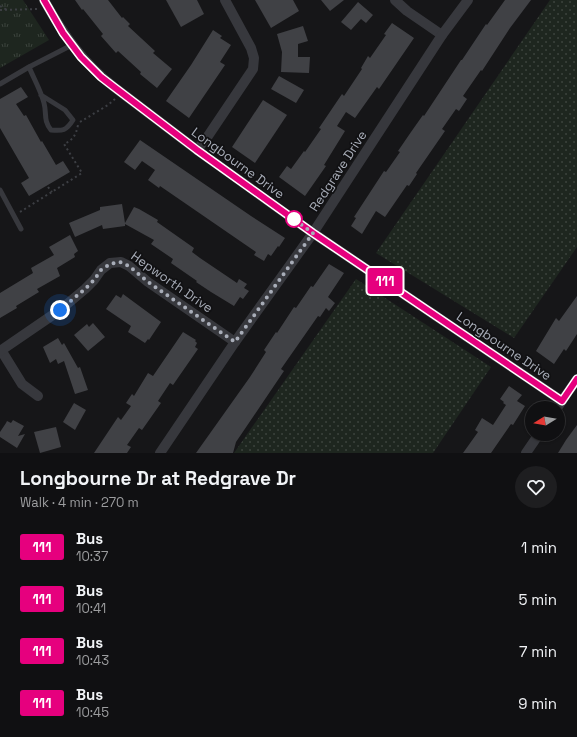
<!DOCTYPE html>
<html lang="en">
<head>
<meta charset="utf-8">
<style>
	:root { --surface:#101012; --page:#1e1e20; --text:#f1f3f6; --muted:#9c9d9f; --line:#303032 }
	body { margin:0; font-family:"Space Grotesk",sans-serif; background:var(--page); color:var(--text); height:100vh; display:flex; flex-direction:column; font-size:15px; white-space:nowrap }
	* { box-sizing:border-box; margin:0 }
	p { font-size:13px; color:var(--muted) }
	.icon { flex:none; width:22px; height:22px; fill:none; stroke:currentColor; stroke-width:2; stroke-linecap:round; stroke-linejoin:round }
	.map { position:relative; height:453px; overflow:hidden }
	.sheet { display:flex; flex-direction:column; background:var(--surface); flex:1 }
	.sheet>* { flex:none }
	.badge { padding:0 8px; border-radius:3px; font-size:14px; line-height:26px }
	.needle { width:26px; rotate:259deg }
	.fabs { position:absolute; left:525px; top:401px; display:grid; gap:8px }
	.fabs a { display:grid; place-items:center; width:40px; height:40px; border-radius:50%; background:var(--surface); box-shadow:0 1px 3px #0004,0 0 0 1px var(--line); font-size:20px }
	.you { position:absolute; width:20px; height:20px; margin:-10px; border:3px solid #fff; border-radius:50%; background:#1a73e8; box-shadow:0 0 0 6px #1a73e833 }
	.map>.badge { position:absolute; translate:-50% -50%; box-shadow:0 0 0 2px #fff }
	.round { display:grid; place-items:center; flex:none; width:42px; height:42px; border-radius:21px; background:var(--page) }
	.summary { display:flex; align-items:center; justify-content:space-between; height:68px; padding:0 20px }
	h1 { font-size:19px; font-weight:800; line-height:30px }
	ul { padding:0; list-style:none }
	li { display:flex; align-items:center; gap:12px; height:52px; padding:0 20px }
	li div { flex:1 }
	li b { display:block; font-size:15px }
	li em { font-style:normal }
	li .badge { min-width:44px; font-weight:700; text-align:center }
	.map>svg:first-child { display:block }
	.grass { fill:url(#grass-dots) }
	.park { fill:url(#park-tufts) }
	.building { fill:#404145 }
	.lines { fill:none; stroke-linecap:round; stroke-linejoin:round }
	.path { stroke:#3d3f44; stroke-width:2; stroke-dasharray:2 3; stroke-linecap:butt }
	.lane { stroke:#37383d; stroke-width:5 }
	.street { stroke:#37383d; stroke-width:10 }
	.line-casing { stroke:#fff; stroke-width:9 }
	.line { stroke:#e6007e; stroke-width:6 }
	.walk { stroke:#a8adb8; stroke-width:4; stroke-dasharray:0 7.2 }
	.stop-dot { fill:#fff; stroke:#e6007e; stroke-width:2 }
	.labels { text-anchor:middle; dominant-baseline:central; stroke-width:3.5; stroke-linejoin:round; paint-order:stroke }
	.street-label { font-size:13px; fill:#a8adb8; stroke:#111113 }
</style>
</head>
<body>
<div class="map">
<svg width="577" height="453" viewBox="0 0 577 453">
	<defs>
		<pattern id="grass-dots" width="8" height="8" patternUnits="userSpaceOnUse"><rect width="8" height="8" fill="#1e261f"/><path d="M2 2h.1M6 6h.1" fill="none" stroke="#3c433d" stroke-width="1.8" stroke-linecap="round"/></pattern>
		<pattern id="park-tufts" width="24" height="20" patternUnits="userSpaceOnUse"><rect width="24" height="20" fill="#1e261f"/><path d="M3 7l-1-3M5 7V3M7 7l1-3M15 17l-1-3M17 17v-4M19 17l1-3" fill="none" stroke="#3c433d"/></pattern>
	</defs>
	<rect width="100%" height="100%" fill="#161618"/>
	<g class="grass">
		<polygon points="550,0 577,0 577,247 514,338 376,253"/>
		<polygon points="356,279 491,367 433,453 234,453"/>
	</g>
	<polygon class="park" points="0,0 23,0 49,40 0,68"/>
	<g class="building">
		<polygon points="75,0 108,0 122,18 123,17 130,24 128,26 155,51 153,53 172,69 157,88 140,74 141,72 118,51 116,53 101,36 103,34 83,9 82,10"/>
		<polygon points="166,0 197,0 204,14 181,27"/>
		<polygon points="255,0 293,0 299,11 271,28"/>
		<polygon points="321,0 344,0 330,11"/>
		<polygon points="505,0 531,0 510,28 482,71 481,70 463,96 467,99 459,111 456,109 442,129 445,131 416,173 417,174 409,186 407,185 385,217 376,211 362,234 351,226 356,218 354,217 384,171 386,172 400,152 398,151 411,132 423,115 424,116 461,60 462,60 486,24 487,25"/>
		<polygon points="358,2 373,15 366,23 361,19 351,30 341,22"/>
		<polygon points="392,23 414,38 379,89 377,87 355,118 346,112 337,126 345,131 324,165 326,166 305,196 279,177 287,166 291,169 304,151 305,152 321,129 319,128 342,94 344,96 362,69 361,68 368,56 370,58 386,35 384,34"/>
		<polygon points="303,26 308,41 298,44 298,57 310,57 309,73 281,72 282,52 277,34"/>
		<polygon points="213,30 222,36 220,38 231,45 220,62 225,65 189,118 166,101 191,65"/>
		<polygon points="279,76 304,90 296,103 271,89"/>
		<polygon points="21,87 28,97 16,104 24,116 26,115 41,142 42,141 56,165 63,161 70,172 29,196 21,183 29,178 0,128 0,99"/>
		<polygon points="263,100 287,115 255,163 232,147"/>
		<polygon points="140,140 251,216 285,238 279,247 278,246 271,256 268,254 264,261 254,255 256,252 160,186 159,188 148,180 155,170 142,161 135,170 124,162"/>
		<polygon points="122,204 125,223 134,207 139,209 158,220 157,222 194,248 192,252 200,258 237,283 239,279 247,284 244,288 249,291 243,299 240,297 234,306 211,292 196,282 197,281 171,263 173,259 151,244 154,240 125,224 125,226 103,229 102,225 75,237 69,223 100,210 100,207"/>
		<polygon points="70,235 78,251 74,254 75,257 57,268 60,276 37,289 39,292 16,306 17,308 0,318 0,293 33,273 31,268 54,255 49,247"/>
		<polygon points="329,264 344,273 328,297 335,303 329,311 326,308 320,317 318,316 281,369 284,371 236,442 233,453 196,453 250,377 266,352 264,350 276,332 277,333 294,307 296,308 311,286 313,287"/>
		<polygon points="123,294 161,322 149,340 148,339 145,343 128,332 131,326 106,309 116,295 121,298"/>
		<polygon points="577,296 577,334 566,351 564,349 554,364 536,351 556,318 559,321"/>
		<polygon points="93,323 105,337 88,351 74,335 87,324 89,327"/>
		<polygon points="183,332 196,340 195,341 197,343 195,347 198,349 173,385 170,383 158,401 161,403 142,430 139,428 127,445 131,447 127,453 94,453 118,417 121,420 131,406 126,403 132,394 134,396 148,373 153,376"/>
		<polygon points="58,338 62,345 64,343 78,368 80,367 88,390 75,394 64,361 58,364 56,359 50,363 43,347"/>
		<polygon points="509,386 522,395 517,401 525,406 513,425 511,424 491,453 463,453 478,432 475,430 482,418 493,425 506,405 503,403 504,402 500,399"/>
		<polygon points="74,403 86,410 75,430 63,422"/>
		<polygon points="13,420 24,426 18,436 25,434 17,448 0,437 0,432 6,423 7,421 11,423"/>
		<polygon points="577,425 577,453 558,453 566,440"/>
		<polygon points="56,427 61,447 40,453 34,432"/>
	</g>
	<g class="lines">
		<g class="path">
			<polyline points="0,6 7,10"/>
			<polyline points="0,10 39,9"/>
			<polyline points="80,122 108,105 115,99"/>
			<polyline points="48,187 52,192"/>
			<path d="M20 212 82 173 64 144C73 140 76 135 78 125"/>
		</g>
		<g class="lane">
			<path d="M29 67C34 79 41 91 44 103 47 114 43 120 51 130 63 131 66 131 73 120L65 110 41 95"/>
			<polyline points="0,84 29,67 72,45"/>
			<polyline points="0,190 21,229"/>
		</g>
		<g class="street">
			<path d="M44 0C63 34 83 63 114 87L197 150 313 233 562 401"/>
			<polyline points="395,0 407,11 442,35"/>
			<polyline points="197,150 208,136 253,69 254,58 251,48 225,0"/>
			<polyline points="1,350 22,384 38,396"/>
			<polyline points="0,351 60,310 85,289 94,280 101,270 110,263 121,262 129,266 148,282 235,342"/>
			<polyline points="557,408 577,379"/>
			<polyline points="160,453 235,342 313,233 442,35 468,0"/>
			<polyline points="526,453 539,434"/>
		</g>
	</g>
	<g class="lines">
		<defs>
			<polyline id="line" points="44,0 63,33 81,57 101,77 114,87 197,150 313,233 562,401 577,379"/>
		</defs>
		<use href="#line" class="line-casing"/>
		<use href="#line" class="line"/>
		<polyline class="walk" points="60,310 85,289 94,280 101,270 110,264 120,262 129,266 148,282 235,342 313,233 288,215 294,219"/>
	</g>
	<circle class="stop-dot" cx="294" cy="219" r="8"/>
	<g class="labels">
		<g class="street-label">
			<text transform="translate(238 163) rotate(36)">Longbourne Drive</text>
			<text transform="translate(338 171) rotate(-57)">Redgrave Drive</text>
			<text transform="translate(172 282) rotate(35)">Hepworth Drive</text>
			<text transform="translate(504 346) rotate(34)">Longbourne Drive</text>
		</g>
	</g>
</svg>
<div class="fabs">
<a><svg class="needle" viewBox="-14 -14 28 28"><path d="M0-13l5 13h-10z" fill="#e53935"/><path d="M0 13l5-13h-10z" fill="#9c9d9f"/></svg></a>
</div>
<div class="you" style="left:60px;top:310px"></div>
<b class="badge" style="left:385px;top:281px;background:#e6007e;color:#fff">111</b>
</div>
<section class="sheet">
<div class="summary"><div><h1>Longbourne Dr at Redgrave Dr</h1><p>Walk · 4 min · 270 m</p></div><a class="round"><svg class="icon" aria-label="heart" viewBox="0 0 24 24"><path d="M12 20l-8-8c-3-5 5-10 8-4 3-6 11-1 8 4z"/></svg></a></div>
<ul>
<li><span class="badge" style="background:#e6007e;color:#fff">111</span><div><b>Bus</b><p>10:37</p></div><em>1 min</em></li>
<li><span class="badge" style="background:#e6007e;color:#fff">111</span><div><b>Bus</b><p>10:41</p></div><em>5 min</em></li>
<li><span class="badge" style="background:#e6007e;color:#fff">111</span><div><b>Bus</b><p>10:43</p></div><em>7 min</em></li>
<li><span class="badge" style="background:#e6007e;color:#fff">111</span><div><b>Bus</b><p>10:45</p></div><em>9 min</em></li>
</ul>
</section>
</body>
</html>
